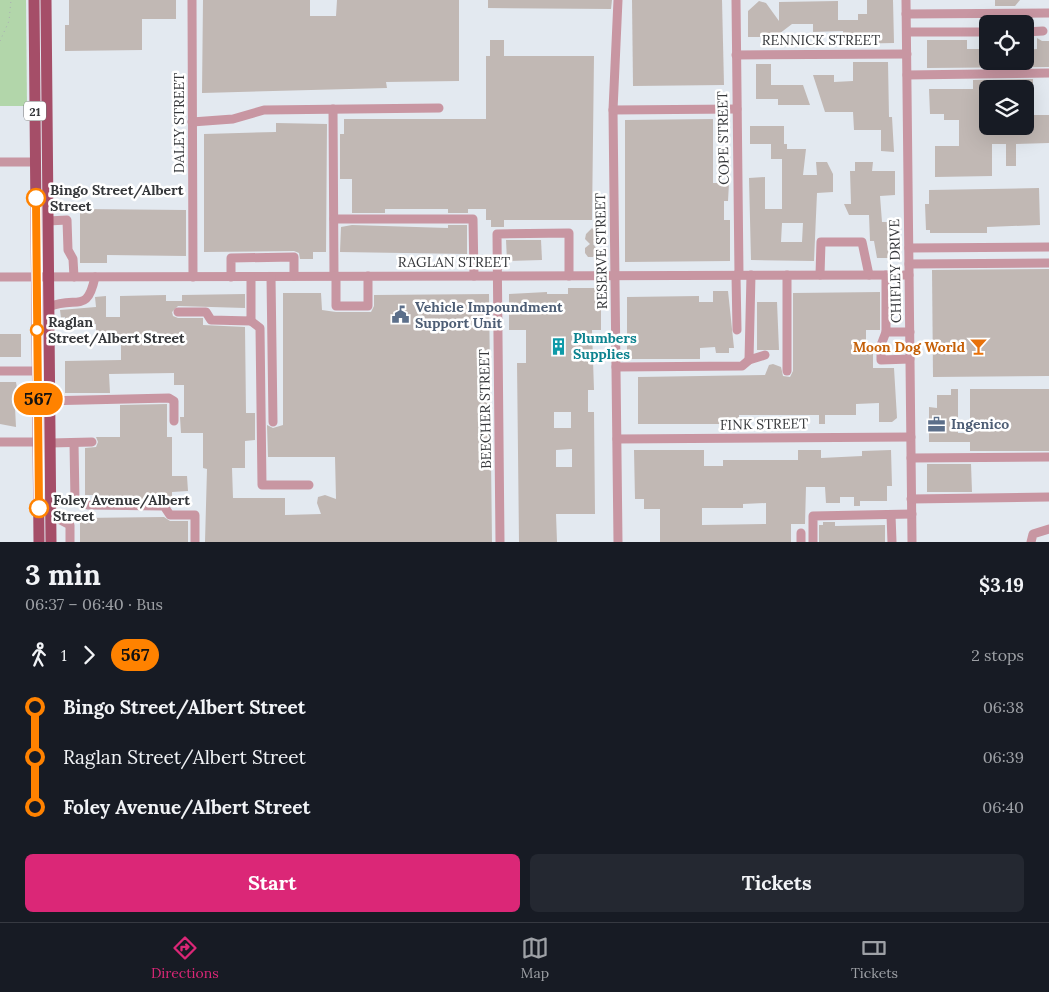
<!DOCTYPE html>
<html lang="en">
<head>
<meta charset="utf-8">
<style>
	:root { --surface:#171b24; --page:#242831; --text:#f1f3f6; --muted:#9ea1a6; --line:#363941; --accent:#db2777 }
	body { margin:0; font-family:Lora,serif; background:var(--page); color:var(--text); height:100vh; display:flex; flex-direction:column; font-size:19px; white-space:nowrap }
	* { box-sizing:border-box; margin:0 }
	p { font-size:16px; color:var(--muted) }
	.icon { flex:none; width:28px; height:28px; fill:none; stroke:currentColor; stroke-width:2; stroke-linecap:round; stroke-linejoin:round }
	.map { position:relative; height:542px; overflow:hidden }
	.side { display:flex; flex-direction:column; background:var(--surface); flex:1 }
	.side>* { flex:none }
	.badge { padding:0 10px; border-radius:16px; font-size:18px; line-height:32px }
	.buttons { position:absolute; left:979px; top:15px; display:grid; gap:10px }
	.buttons a { display:grid; place-items:center; width:55px; height:55px; border-radius:8px; background:var(--surface); box-shadow:0 5px 20px #0002; font-size:25px }
	.map>.badge { position:absolute; translate:-50% -50%; box-shadow:0 0 0 2px #fff }
	.legs { display:flex; align-items:center; gap:8px; height:55px; padding:0 25px; font-size:16px }
	.legs p { margin-inline-start:auto }
	.headline { display:flex; align-items:center; justify-content:space-between; height:85px; padding:0 25px }
	h1 { font-size:28px; font-weight:800; line-height:38px }
	.cta { display:flex; gap:10px; margin-top:auto; padding:10px 25px }
	.cta a { flex:1; height:58px; border-radius:8px; background:var(--accent); color:#fff; font-size:20px; font-weight:800; line-height:58px; text-align:center }
	.cta a+a { background:var(--page); color:var(--text) }
	ul { padding:0 25px; list-style:none }
	li { display:flex; align-items:center; gap:18px; height:50px; font-size:19px }
	li i { display:grid; place-items:center; width:8px; height:100%; margin:0 6px; background:currentColor }
	li i::after { content:''; width:12px; height:12px; margin:-6px; border:4px solid; border-radius:50%; background:var(--surface) }
	li p { margin-inline-start:auto }
	li:first-child i { background:linear-gradient(#0000 50%,currentColor 0) }
	li:last-child i { background:linear-gradient(currentColor 50%,#0000 0) }
	.tab-bar { display:flex; justify-content:space-around; align-items:center; height:70px; border-top:1px solid var(--line); background:var(--surface); font-size:14px; color:var(--muted) }
	.tab-bar a { display:grid; justify-items:center; gap:2px }
	.tab-bar .selected { color:var(--accent) }
	.map>svg:first-child { display:block }
	.green { fill:#b2d6aa }
	.building { fill:#c1b8b4; fill-rule:evenodd }
	.lines { fill:none; stroke-linecap:round; stroke-linejoin:round }
	.path { stroke:#a9adb3; stroke-width:1; stroke-dasharray:1 4; stroke-linecap:butt }
	.minor { stroke:#c896a2; stroke-width:9 }
	.major { stroke:#a54e68; stroke-width:11 }
	.line-1-casing { stroke:#fff; stroke-width:11 }
	.line-1 { stroke:#ff8200; stroke-width:8 }
	.stop-1-dot { fill:#fff; stroke:#ff8200; stroke-width:2.5 }
	.labels { text-anchor:middle; dominant-baseline:central; stroke-width:5; stroke-linejoin:round; paint-order:stroke }
	.shield { fill:#fff; stroke:#727375; stroke-width:1 }
	.shield-label { font-size:12px; font-weight:bold; fill:#35373a }
	.street-label { font-size:14px; fill:#35373a; stroke:#fff }
	.stop-label { font-size:14px; font-weight:bold; fill:#35373a; stroke:#fff; text-anchor:start }
	.service-label { font-size:14px; font-weight:bold; fill:#4e5e75; stroke:#fff; text-anchor:start }
	.culture-label { font-size:14px; font-weight:bold; fill:#0d838f; stroke:#fff; text-anchor:start }
	.food-label { font-size:14px; font-weight:bold; fill:#c56008; stroke:#fff; text-anchor:end }
</style>
</head>
<body>
<div class="map">
<svg width="1049" height="542" viewBox="0 0 1049 542">
	<rect width="100%" height="100%" fill="#e3e9f0"/>
	<polygon class="green" points="0,0 26,0 27,106 0,106"/>
	<g class="building">
		<polygon points="69,0 176,0 176,19 142,19 142,50 65,51 65,25 69,25"/>
		<polygon points="203,0 310,0 310,16 336,16 337,0 459,0 459,81 386,82 387,88 202,93"/>
		<polygon points="488,0 612,0 611,9 488,8"/>
		<polygon points="632,0 722,0 724,85 633,86"/>
		<polygon points="867,0 893,0 894,43 843,44 843,31 813,32 813,24 792,24 775,37 748,37 748,11 759,1 766,3 779,21 779,2 838,1 838,20 858,20 858,14 867,14"/>
		<polygon points="995,0 1020,0 1015,6 995,6"/>
		<polygon points="980,38 988,42 988,61 1025,61 1025,50 1037,49 1037,38 1042,41 1049,41 1049,67 927,68 927,40 967,40 967,49 980,49"/>
		<polygon points="490,40 504,40 504,56 594,56 592,220 504,220 504,227 491,227 491,220 486,220 486,209 468,209 468,213 448,213 448,209 385,209 385,213 352,213 352,179 340,179 340,134 344,134 344,119 486,119 486,56 490,56"/>
		<polygon points="853,62 888,62 889,117 892,117 894,152 881,151 881,130 854,130 853,112 825,112 813,75 834,75 834,82 853,81"/>
		<polygon points="756,64 771,64 771,85 803,85 810,105 778,105 778,99 756,99"/>
		<path d="M1033 79V115H1049V143L1016 144V166H1006V144H992V176L935 177V146H959V120H944V114H930L929 89H973V80ZM988 89H1025V126H988Z"/>
		<polygon points="713,119 713,183 729,183 728,201 724,201 724,220 730,220 730,261 625,262 625,120"/>
		<polygon points="276,123 327,124 326,252 313,252 313,259 300,259 299,253 294,251 204,252 204,134 276,132"/>
		<path d="M750 126H784V144H787V149H806L803 175H817L816 162H827L833 174V192L817 193 814 261 751 260 749 178 765 177V209H782V159H771V144H750ZM782 223H803L802 242H781Z"/>
		<polygon points="855,162 873,162 872,171 895,171 895,195 880,196 882,222 895,222 895,248 892,248 892,258 877,258 874,241 870,241 869,215 849,215 844,204 851,204 850,171 855,171"/>
		<polygon points="1039,188 1040,225 987,227 987,233 930,233 930,230 926,230 925,204 929,204 929,190"/>
		<polygon points="80,209 186,210 186,256 107,255 107,263 80,263"/>
		<polygon points="352,225 448,228 448,225 467,225 467,254 340,252 341,227"/>
		<polygon points="592,228 598,235 597,240 593,244 597,249 597,254 593,257 588,257 585,253 585,248 590,244 585,239 586,234"/>
		<polygon points="506,240 541,240 542,260 507,261"/>
		<polygon points="1049,269 1049,376 933,377 932,270"/>
		<path d="M568 288H601V330H592L594 390H588V412H594L595 514H556L557 542H519L517 363H526V330H509V294L547 292V294H568ZM554 412H571V428H554ZM572 449V467H556V450Z"/>
		<polygon points="713,291 728,291 734,348 729,348 729,353 716,353 715,347 700,348 700,359 627,359 627,297 699,296 699,302 713,302"/>
		<polygon points="880,292 880,330 866,330 866,350 873,350 873,368 894,368 897,418 892,422 879,422 879,403 856,404 856,415 825,415 825,424 819,424 819,415 739,415 739,424 638,424 638,377 765,375 769,365 773,364 781,367 783,376 790,377 793,371 793,293"/>
		<polygon points="283,293 321,293 322,310 336,312 371,312 374,306 374,295 489,294 492,542 205,542 207,469 203,468 203,433 181,433 180,417 184,417 184,385 174,385 174,373 109,374 110,393 65,393 65,361 121,360 121,343 96,344 96,324 91,324 91,317 79,317 79,326 65,327 65,317 61,318 60,310 96,307 95,297 106,296 106,317 120,317 120,296 166,295 166,301 182,301 182,295 245,294 245,308 178,306 172,312 173,316 178,318 203,318 203,325 245,327 246,413 255,413 255,440 245,441 245,468 232,468 233,498 285,498 285,515 321,514 317,503 318,497 325,495 336,499 335,457 268,457 267,425 273,428 283,425"/>
		<polygon points="757,302 777,302 779,350 757,350"/>
		<rect x="0" y="334" width="21" height="23"/>
		<polygon points="0,382 16,382 17,388 20,388 15,407 16,427 0,424"/>
		<polygon points="951,389 958,389 958,433 970,433 970,389 1049,389 1049,451 970,451 970,442 929,442 929,407 937,408 937,395 951,395"/>
		<polygon points="167,404 167,437 172,437 172,476 187,476 188,491 172,492 172,503 164,500 96,499 96,495 85,495 85,448 96,447 98,442 96,437 120,437 120,405"/>
		<path d="M634 450H704V466H723V460H798V450H821V458L862 456V451L891 450 892 486H887V501H860V506H854V497H840V503H826L825 487H806L805 524H791V542H660V509H644V499H635ZM766 503V524L702 525V508H743V504Z"/>
		<polygon points="927,464 971,464 972,492 927,492"/>
		<polygon points="164,517 170,521 188,521 188,542 80,542 80,518"/>
		<polygon points="823,522 835,522 835,526 885,525 885,542 819,542 819,525 823,525"/>
	</g>
	<g class="lines">
		<polyline class="path" points="0,41 9,21 11,0"/>
		<g class="minor">
			<polyline points="192,0 193,277"/>
			<polyline points="618,0 613,110 618,542"/>
			<polyline points="736,0 739,275"/>
			<polyline points="906,0 912,542"/>
			<polyline points="906,14 1049,13"/>
			<polyline points="907,32 988,32"/>
			<polyline points="1025,32 1043,31"/>
			<polyline points="736,55 907,54"/>
			<polyline points="907,75 1049,73"/>
			<polyline points="333,109 334,276"/>
			<polyline points="613,110 737,109"/>
			<polyline points="192,122 233,119 264,110 439,108"/>
			<polyline points="0,162 35,162"/>
			<polyline points="334,219 473,219 474,276"/>
			<polyline points="48,221 67,220 68,250 73,259 74,277"/>
			<polyline points="909,248 1049,247"/>
			<polyline points="909,264 1049,263"/>
			<polyline points="736,275 737,330"/>
			<polyline points="787,275 787,371"/>
			<polyline points="820,275 821,242 862,242 869,275"/>
			<polyline points="886,275 886,332 881,345 881,360 910,359"/>
			<polyline points="336,276 336,306 368,306 368,276"/>
			<polyline points="0,277 909,275"/>
			<polyline points="231,277 231,258 294,257 294,276"/>
			<polyline points="271,277 273,422"/>
			<path d="M49 307C77 295 87 315 95 277"/>
			<polyline points="178,312 206,312 211,320 251,321 251,277"/>
			<polyline points="251,321 260,328 262,485 309,485"/>
			<polyline points="886,332 910,332"/>
			<polyline points="749,360 751,275"/>
			<polyline points="616,367 742,366 749,360 765,355"/>
			<polyline points="0,371 38,371"/>
			<polyline points="43,401 169,398 174,401 174,421"/>
			<polyline points="617,439 911,437"/>
			<polyline points="0,442 38,442"/>
			<polyline points="50,443 92,442"/>
			<polyline points="74,443 75,501"/>
			<polyline points="911,458 1049,457"/>
			<polyline points="911,499 1049,497"/>
			<polyline points="51,501 75,501 88,505 164,506 170,515 195,515 195,542"/>
			<polyline points="51,515 70,525 70,542"/>
			<polyline points="891,515 892,542"/>
			<polyline points="801,533 801,542"/>
			<polyline points="500,542 497,234 569,233 569,276"/>
			<polyline points="813,542 813,516 912,514"/>
			<polyline points="1031,542 1033,534 1049,529"/>
		</g>
		<g class="major">
			<polyline points="34,0 39,542"/>
			<polyline points="46,0 51,542"/>
		</g>
	</g>
	<g class="lines">
		<defs>
			<polyline id="line-1" points="36,198 39,508"/>
		</defs>
		<use href="#line-1" class="line-1-casing"/>
		<use href="#line-1" class="line-1"/>
	</g>
	<defs>
		<symbol id="civic-bare" viewBox="-9 -9 18 18"><path d="M-.6-6.5H3V-4.5H.6V-3L4-1V1h2V6H-6V1h2V-1L-.6-3ZM-1.2 2.5V6h2.4V2.5Z" fill="#5c6f8a" stroke="#fff" stroke-width="2.5" paint-order="stroke"/></symbol>
		<symbol id="building-bare" viewBox="-9 -9 18 18"><path d="M-4-6H4V6H1V3H-1V6H-4ZM-2.5-4.3h1.7v1.8h-1.7ZM.8-4.3h1.7v1.8H.8ZM-2.5-1h1.7V.8h-1.7ZM.8-1h1.7V.8H.8Z" fill="#0f9aa8" stroke="#fff" stroke-width="2.5" paint-order="stroke"/></symbol>
		<symbol id="bar-bare" viewBox="-9 -9 18 18"><path d="M-6-5H6L.8 .8V4.5H3.5V6h-7V4.5H-.8V.8Z" fill="#e8710a" stroke="#fff" stroke-width="2.5" paint-order="stroke"/></symbol>
		<symbol id="office-bare" viewBox="-9 -9 18 18"><path d="M-6-3h4V-5.5h4V-3h4V5H-6ZM-1-4.5V-3h2v-1.5ZM-6 0V1H6V0Z" fill="#5c6f8a" stroke="#fff" stroke-width="2.5" paint-order="stroke"/></symbol>
	</defs>
	<g fill-rule="evenodd">
		<use href="#civic-bare" x="388" y="302" width="25" height="25"/>
		<use href="#building-bare" x="546" y="334" width="25" height="25"/>
		<use href="#bar-bare" x="966" y="334" width="25" height="25"/>
		<use href="#office-bare" x="924" y="412" width="25" height="25"/>
	</g>
	<g class="stop-1-dot">
		<circle cx="36" cy="198" r="9"/>
		<circle cx="37" cy="330" r="6"/>
		<circle cx="39" cy="508" r="9"/>
	</g>
	<g class="labels">
		<rect class="shield" x="24" y="101.5" width="22" height="19" rx="4"/>
		<g class="shield-label">
			<text x="35" y="111">21</text>
		</g>
		<g class="street-label">
			<text x="821" y="40">RENNICK STREET</text>
			<text transform="translate(179 123) rotate(-90)">DALEY STREET</text>
			<text transform="translate(723 138) rotate(-91)">COPE STREET</text>
			<text transform="translate(601 251) rotate(-91)">RESERVE STREET</text>
			<text x="454" y="262">RAGLAN STREET</text>
			<text transform="translate(895 271) rotate(-91)">CHIFLEY DRIVE</text>
			<text transform="translate(485 409) rotate(-91)">BEECHER STREET</text>
			<text transform="translate(764 424) rotate(-1)">FINK STREET</text>
		</g>
		<g class="stop-label">
			<text x="50" y="190">Bingo Street/Albert<tspan x="50" dy="16">Street</tspan></text>
			<text x="48" y="322">Raglan<tspan x="48" dy="16">Street/Albert Street</tspan></text>
			<text x="53" y="500">Foley Avenue/Albert<tspan x="53" dy="16">Street</tspan></text>
		</g>
		<g class="service-label">
			<text x="415" y="307">Vehicle Impoundment<tspan x="415" dy="16">Support Unit</tspan></text>
			<text x="951" y="424">Ingenico</text>
		</g>
		<g class="culture-label">
			<text x="573" y="338">Plumbers<tspan x="573" dy="16">Supplies</tspan></text>
		</g>
		<g class="food-label">
			<text x="965" y="347">Moon Dog World</text>
		</g>
	</g>
</svg>
<div class="buttons">
<a><svg class="icon" aria-label="locate" viewBox="0 0 24 24"><circle cx="12" cy="12" r="6"/><path d="M12 2v4M12 18v4M2 12h4M18 12h4"/></svg></a>
<a><svg class="icon" aria-label="layers" viewBox="0 0 24 24"><path d="M12 4l9 5-9 5-9-5zM3 14l9 5 9-5"/></svg></a>
</div>
<b class="badge" style="left:38px;top:399px;background:#ff8200;color:#111">567</b>
</div>
<section class="side">
<div class="headline"><div><h1>3 min</h1><p>06:37 – 06:40 · Bus</p></div><b>$3.19</b></div>
<div class="legs"><svg class="icon" aria-label="walk" viewBox="0 0 24 24"><circle cx="13" cy="4" r="2"/><path d="M13 8l-2 6 4 7M11 14l-3 7M7 12l3-4h3l4 4"/></svg>1<svg class="icon" aria-label="forward" viewBox="0 0 24 24"><path d="M9 5l7 7-7 7"/></svg><b class="badge" style="background:#ff8200;color:#111">567</b><p>2 stops</p></div>
<ul>
<li><i style="color:#ff8200"></i><b>Bingo Street/Albert Street</b><p>06:38</p></li>
<li><i style="color:#ff8200"></i><span>Raglan Street/Albert Street</span><p>06:39</p></li>
<li><i style="color:#ff8200"></i><b>Foley Avenue/Albert Street</b><p>06:40</p></li>
</ul>
<div class="cta"><a>Start</a><a>Tickets</a></div>
</section>
<nav class="tab-bar">
<a class="selected"><svg class="icon" aria-label="directions" viewBox="0 0 24 24"><path d="M12 3l9 9-9 9-9-9zM9 14v-3h6M13 9l2 2-2 2"/></svg>Directions</a>
<a><svg class="icon" aria-label="map" viewBox="0 0 24 24"><path d="M3 6l6-2 6 2 6-2v14l-6 2-6-2-6 2zM9 4v14M15 6v14"/></svg>Map</a>
<a><svg class="icon" aria-label="tickets" viewBox="0 0 24 24"><path d="M3 7h18v10H3zM15 7v10"/></svg>Tickets</a>
</nav>
</body>
</html>
